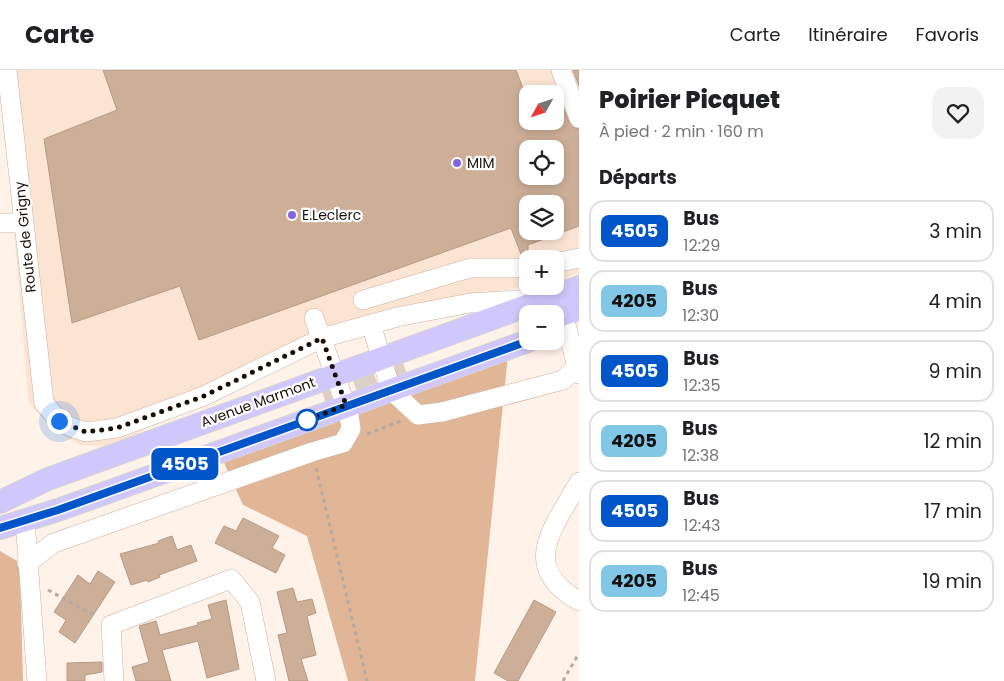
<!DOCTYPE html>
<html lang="fr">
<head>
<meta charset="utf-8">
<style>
	:root { --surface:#fff; --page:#f2f2f2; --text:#202124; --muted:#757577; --line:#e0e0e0 }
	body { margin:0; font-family:Poppins,sans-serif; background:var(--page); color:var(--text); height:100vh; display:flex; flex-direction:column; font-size:19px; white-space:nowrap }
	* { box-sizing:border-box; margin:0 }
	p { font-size:16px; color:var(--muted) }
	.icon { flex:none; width:28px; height:28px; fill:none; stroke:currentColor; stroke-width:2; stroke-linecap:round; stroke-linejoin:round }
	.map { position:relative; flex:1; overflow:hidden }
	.drawer { display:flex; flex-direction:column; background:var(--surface); width:425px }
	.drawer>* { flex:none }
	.badge { padding:0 10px; border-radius:8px; font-size:18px; line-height:32px }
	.needle { width:32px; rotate:230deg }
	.fabs { position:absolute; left:519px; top:15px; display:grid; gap:10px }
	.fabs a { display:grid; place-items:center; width:45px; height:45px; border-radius:10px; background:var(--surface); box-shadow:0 2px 8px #0003; font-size:25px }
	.you { position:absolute; width:25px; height:25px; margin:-12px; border:4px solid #fff; border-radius:50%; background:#1a73e8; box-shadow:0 0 0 8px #1a73e833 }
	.map>.badge { position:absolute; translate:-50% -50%; box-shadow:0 0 0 2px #fff }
	h2 { padding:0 20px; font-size:19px; line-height:45px }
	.round { display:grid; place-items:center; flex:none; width:52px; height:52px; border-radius:15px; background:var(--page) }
	.headline { display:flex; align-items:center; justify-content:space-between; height:85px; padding:0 20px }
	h1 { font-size:24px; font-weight:800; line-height:38px }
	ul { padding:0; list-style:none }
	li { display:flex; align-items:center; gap:15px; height:62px; margin:0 10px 8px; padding:0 10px; border:2px solid var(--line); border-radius:15px }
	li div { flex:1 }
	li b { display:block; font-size:19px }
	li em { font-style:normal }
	li .badge { min-width:55px; font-weight:700; text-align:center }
	header { display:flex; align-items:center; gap:30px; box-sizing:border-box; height:70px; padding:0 25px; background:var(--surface); border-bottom:1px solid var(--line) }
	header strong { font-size:24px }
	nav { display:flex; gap:28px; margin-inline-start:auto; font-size:18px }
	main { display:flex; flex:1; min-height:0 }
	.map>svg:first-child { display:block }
	.built { fill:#fce4d3; fill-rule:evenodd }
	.forest { fill:#e0b696 }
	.building { fill:#cdaf98; stroke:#b69983; fill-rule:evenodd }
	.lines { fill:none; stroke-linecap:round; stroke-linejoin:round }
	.major-tunnel { stroke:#dcd0c6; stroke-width:22; stroke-dasharray:22 11; stroke-linecap:butt }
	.minor-casing { stroke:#ceaf99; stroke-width:20 }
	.major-casing { stroke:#d6d4d2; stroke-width:24 }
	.path { stroke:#b6aaa1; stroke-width:3; stroke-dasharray:4 4; stroke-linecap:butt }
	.minor { stroke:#fff; stroke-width:19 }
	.major { stroke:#d0c7fd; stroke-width:22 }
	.line-casing { stroke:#fff; stroke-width:11 }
	.line { stroke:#0055c8; stroke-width:8 }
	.walk { stroke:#190f07; stroke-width:5; stroke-dasharray:0 9 }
	.poi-dot { fill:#8265e1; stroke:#fff; stroke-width:2 }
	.stop-dot { fill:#fff; stroke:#0055c8; stroke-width:2.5 }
	.labels { text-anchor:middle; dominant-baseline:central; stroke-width:4.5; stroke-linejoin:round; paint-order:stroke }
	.poi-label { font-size:14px; fill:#190f07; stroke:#fff; text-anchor:start }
	.street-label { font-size:14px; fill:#190f07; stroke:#fff }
</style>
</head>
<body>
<header>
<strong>Carte</strong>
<nav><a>Carte</a><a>Itinéraire</a><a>Favoris</a></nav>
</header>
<main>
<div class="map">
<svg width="579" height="611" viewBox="0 0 579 611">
	<rect width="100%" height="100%" fill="#fff2e8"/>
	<path class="built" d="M0 0H579V203L555 211V189H528L527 216 427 233 281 282 115 376 80 375 60 364 29 334ZM528 24H555V51H528ZM528 79H555V106H528ZM528 134H555V161H528Z"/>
	<g class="forest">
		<polygon points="508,285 475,611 348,611 307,466 243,435 222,388"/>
		<polygon points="0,481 17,491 20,500 23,611 0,611"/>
	</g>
	<g class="building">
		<path d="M103 0H516L528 32V51H555V23L557 22 569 52 572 57 579 59V156L528 175V187H522L511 158 199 270 180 216 72 253 44 69 117 40ZM528 79H555V106H528ZM528 134H555V161H528Z"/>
		<polygon points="573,0 579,0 579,16"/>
		<polygon points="243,448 279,466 272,478 285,485 276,503 215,473 224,456 236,461"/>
		<polygon points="172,466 177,480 191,475 197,491 159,505 160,507 148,512 147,510 131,515 120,484 159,473 158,471"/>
		<polygon points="98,501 115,512 75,573 59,562 66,550 54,542 78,505 90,514"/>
		<polygon points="293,518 297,532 312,529 316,543 307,546 316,585 301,589 308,611 289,611 278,565 287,563 277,522"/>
		<polygon points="226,530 239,599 207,608 198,571 162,580 171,611 136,611 132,597 149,592 139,556 156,551 160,565 198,555 197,553 212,549 208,535"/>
		<polygon points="534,530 556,542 518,611 508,611 494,603"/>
		<polygon points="102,592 102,602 85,605 85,611 67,611 67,593"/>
	</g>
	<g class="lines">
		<polyline class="major-tunnel" points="325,330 406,301"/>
		<defs>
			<g id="minor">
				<polyline points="7,0 44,333 59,351 71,357 86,362 117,358 204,326 322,268 397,247 470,233 533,229"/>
				<polyline points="561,0 579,48"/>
				<polyline points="0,153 23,153"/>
				<polyline points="555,193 579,188"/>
				<polyline points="363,230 470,198 528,198"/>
				<polyline points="371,254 391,320 418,345 442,342 563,310 579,294"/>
				<polyline points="567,258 579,304"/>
				<path d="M579 412C554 458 518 496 579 531"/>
				<polyline points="25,450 37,611"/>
				<polyline points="27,493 54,473 312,382 343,373 351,359 349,344 314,248"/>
				<polyline points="114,611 111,555 231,509 250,532 266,611"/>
			</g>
			<g id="major">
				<polyline points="555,247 579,239"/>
				<polyline points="0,432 48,409 579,217"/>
				<polyline points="0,458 58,440 528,271"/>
			</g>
		</defs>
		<use href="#minor" class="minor-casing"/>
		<use href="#major" class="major-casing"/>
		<g class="path">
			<polyline points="367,364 401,351"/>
			<polyline points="316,398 367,611"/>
			<polyline points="48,520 97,547"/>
			<polyline points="563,611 579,583"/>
		</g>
		<use href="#minor" class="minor"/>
		<use href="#major" class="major"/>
	</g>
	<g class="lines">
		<defs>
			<polyline id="line" points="0,458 58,440 528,271"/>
		</defs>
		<use href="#line" class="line-casing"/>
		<use href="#line" class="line"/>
		<polyline class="walk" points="59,351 86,362 117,358 204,326 322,268 346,335 305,351 307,350"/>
	</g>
	<g class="poi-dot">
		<circle cx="457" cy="93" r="5"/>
		<circle cx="292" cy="145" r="5"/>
	</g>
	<circle class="stop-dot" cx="307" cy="350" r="10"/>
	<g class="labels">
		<g class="poi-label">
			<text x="467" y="93">MIM</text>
			<text x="302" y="145">E.Leclerc</text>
		</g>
		<g class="street-label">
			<text transform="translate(25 167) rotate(-96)">Route de Grigny</text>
			<text transform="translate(258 332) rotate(-20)">Avenue Marmont</text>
		</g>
	</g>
</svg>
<div class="fabs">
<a><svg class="needle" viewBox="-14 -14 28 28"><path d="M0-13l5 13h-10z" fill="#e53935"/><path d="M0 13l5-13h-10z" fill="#757577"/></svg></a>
<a><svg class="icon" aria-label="locate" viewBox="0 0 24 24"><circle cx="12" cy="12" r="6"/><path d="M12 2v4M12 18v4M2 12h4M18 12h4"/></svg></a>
<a><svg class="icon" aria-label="layers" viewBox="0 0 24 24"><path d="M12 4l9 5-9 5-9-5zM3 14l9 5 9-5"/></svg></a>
<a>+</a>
<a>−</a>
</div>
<div class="you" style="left:59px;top:351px"></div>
<b class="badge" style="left:185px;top:394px;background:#0055c8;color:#fff">4505</b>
</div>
<section class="drawer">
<div class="headline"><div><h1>Poirier Picquet</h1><p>À pied · 2 min · 160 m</p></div><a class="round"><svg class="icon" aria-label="heart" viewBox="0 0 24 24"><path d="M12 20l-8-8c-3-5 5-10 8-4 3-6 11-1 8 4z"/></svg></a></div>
<h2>Départs</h2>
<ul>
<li><span class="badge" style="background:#0055c8;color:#fff">4505</span><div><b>Bus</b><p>12:29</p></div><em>3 min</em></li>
<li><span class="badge" style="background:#82c8e6;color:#111">4205</span><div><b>Bus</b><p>12:30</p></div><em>4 min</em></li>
<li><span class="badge" style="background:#0055c8;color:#fff">4505</span><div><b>Bus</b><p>12:35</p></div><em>9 min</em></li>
<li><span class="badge" style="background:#82c8e6;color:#111">4205</span><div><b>Bus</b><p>12:38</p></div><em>12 min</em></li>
<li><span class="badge" style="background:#0055c8;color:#fff">4505</span><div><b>Bus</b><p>12:43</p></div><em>17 min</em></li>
<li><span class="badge" style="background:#82c8e6;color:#111">4205</span><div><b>Bus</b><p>12:45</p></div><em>19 min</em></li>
</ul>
</section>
</main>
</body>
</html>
